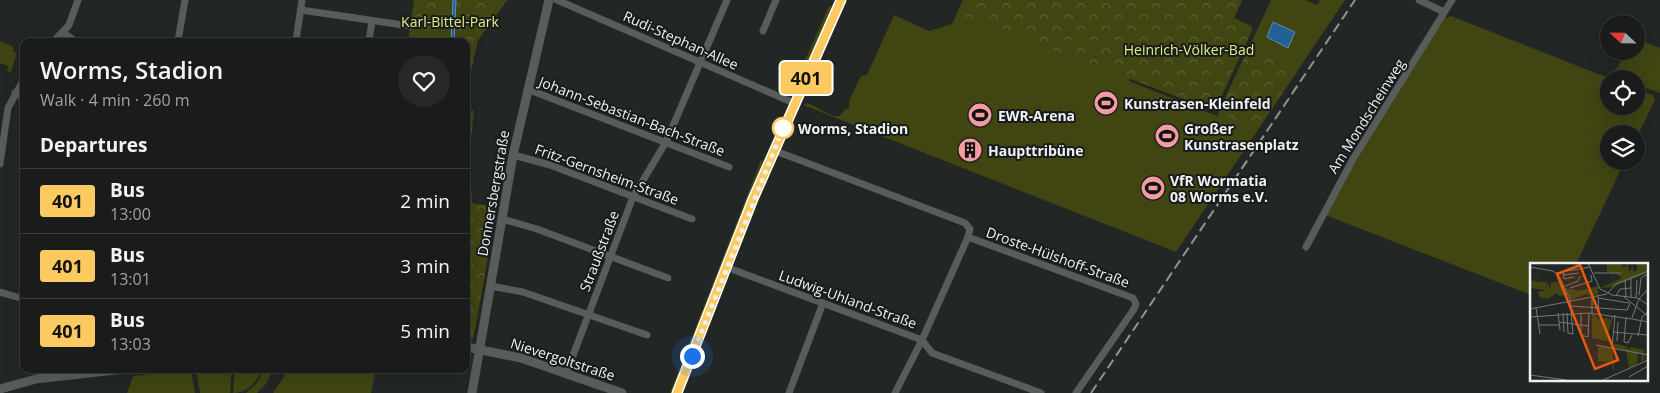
<!DOCTYPE html>
<html lang="en">
<head>
<meta charset="utf-8">
<style>
	:root { --surface:#1a1c1c; --page:#272929; --text:#f1f3f6; --muted:#9fa1a3; --line:#383a3b }
	body { margin:0; font-family:"Open Sans",sans-serif; background:var(--page); color:var(--text); height:100vh; display:flex; flex-direction:column; font-size:19px; white-space:nowrap }
	* { box-sizing:border-box; margin:0 }
	p { font-size:16px; color:var(--muted) }
	.icon { flex:none; width:28px; height:28px; fill:none; stroke:currentColor; stroke-width:2; stroke-linecap:round; stroke-linejoin:round }
	.map { position:relative; flex:1; overflow:hidden }
	.details { position:absolute; left:20px; top:38px; width:450px; height:335px; display:flex; flex-direction:column; background:var(--surface); border-radius:10px; box-shadow:0 5px 20px #0002,0 0 0 1px var(--line) }
	.details>* { flex:none }
	.badge { padding:0 10px; border-radius:4px; font-size:18px; line-height:32px }
	.needle { width:32px; rotate:292deg }
	.controls { position:absolute; left:1600px; top:15px; display:grid; gap:10px }
	.controls a { display:grid; place-items:center; width:45px; height:45px; border-radius:50%; background:var(--surface); box-shadow:0 5px 20px #0002,0 0 0 1px var(--line); font-size:25px }
	.you { position:absolute; width:25px; height:25px; margin:-12px; border:4px solid #fff; border-radius:50%; background:#1a73e8; box-shadow:0 0 0 8px #1a73e833 }
	.map>.badge { position:absolute; translate:-50% -50%; box-shadow:0 0 0 2px #fff }
	h2 { padding:0 20px; font-size:19px; line-height:45px }
	.round { display:grid; place-items:center; flex:none; width:52px; height:52px; border-radius:26px; background:var(--page) }
	.overview { display:flex; align-items:center; justify-content:space-between; height:85px; padding:0 20px }
	h1 { font-size:24px; font-weight:600; line-height:38px }
	ul { padding:0; list-style:none }
	li { display:flex; align-items:center; gap:15px; height:65px; padding:0 20px; border-top:1px solid var(--line) }
	li div { flex:1 }
	li b { display:block; font-size:19px }
	li em { font-style:normal }
	li .badge { min-width:55px; font-weight:700; text-align:center }
	.map>svg:first-child { display:block }
	.green { fill:#404512 }
	.park { fill:url(#park-crowns) }
	.water { fill:#236195; stroke:#608cb1 }
	.lines { fill:none; stroke-linecap:round; stroke-linejoin:round }
	.minor { stroke:#585d5c; stroke-width:7 }
	.tertiary { stroke:#585d5c; stroke-width:9 }
	.rail { stroke:#909493; stroke-width:2; stroke-dasharray:10 5; stroke-linecap:butt }
	.line-casing { stroke:#fff; stroke-width:11 }
	.line { stroke:#fcca61; stroke-width:8 }
	.walk { stroke:#eff2f1; stroke-width:5; stroke-dasharray:0 9 }
	.stop-dot { fill:#fff; stroke:#fcca61; stroke-width:2.5 }
	.labels { text-anchor:middle; dominant-baseline:central; stroke-width:4; stroke-linejoin:round; paint-order:stroke }
	.park-label { font-size:14px; fill:#e2ef82; stroke:#181c1c }
	.street-label { font-size:14px; fill:#eff2f1; stroke:#181c1c }
	.poi-label { font-size:14px; font-weight:bold; fill:#eff2f1; stroke:#181c1c; text-anchor:start }
	.stop-label { font-size:14px; font-weight:bold; fill:#eff2f1; stroke:#181c1c; text-anchor:start }
	.inset-road { fill:none; stroke:#747877; stroke-width:1 }
	.view { fill:#e8590c; fill-opacity:0.15; stroke:#e8590c; stroke-width:2.5 }
	.inset-edge { fill:none; stroke:#eff2f1; stroke-width:2.5 }
</style>
</head>
<body>
<div class="map">
<svg width="1660" height="393" viewBox="0 0 1660 393">
	<defs>
		<pattern id="park-crowns" width="20" height="18" patternUnits="userSpaceOnUse" patternTransform="scale(1.25)"><rect width="20" height="18" fill="#404512"/><path d="M2 6a3 3 0 1 1 6 0M12 15a3 3 0 1 1 6 0" fill="none" stroke="#5c6035"/></pattern>
	</defs>
	<rect width="100%" height="100%" fill="#222625"/>
	<g class="green">
		<polygon points="963,0 1242,0 1234,18 1251,26 1252,30 1216,108 1212,110 1130,79 1129,81 1217,116 1271,0 1306,0 1317,5 1320,0 1345,0 1176,252 803,105 808,103 833,116 840,116 845,109 849,109 849,101 861,76 867,75 894,15 929,31 952,24"/>
		<polygon points="830,4 831,9 794,93 789,96"/>
		<polygon points="1451,16 1611,79 1609,79 1609,106 1636,106 1636,89 1653,95 1655,100 1636,139 1636,134 1609,134 1609,161 1625,161 1576,264 1531,264 1531,295 1325,215 1346,176 1443,19"/>
		<polygon points="1637,39 1660,48 1660,93 1636,84 1636,79 1622,79 1615,75 1615,71 1628,51 1636,51"/>
		<polygon points="0,41 14,47 13,52 17,53 11,72 7,71 8,66 0,63"/>
		<polygon points="761,160 764,161 679,376 672,393 670,393"/>
		<polygon points="196,369 232,369 230,393 200,393"/>
		<path d="M235 369H263C257 382 248 393 233 393Z"/>
		<polygon points="265,369 273,369 266,384 257,393 246,393 257,383"/>
		<polygon points="289,369 376,369 371,393 273,393"/>
		<polygon points="191,370 195,393 127,393 133,376"/>
	</g>
	<g class="park">
		<polygon points="414,0 507,0 478,40 466,93 466,41 408,41"/>
		<polygon points="963,0 1242,0 1234,18 1251,26 1252,30 1216,108 1212,110 1104,68 1099,76 1036,41 957,15"/>
		<polygon points="1248,49 1298,70 1258,129 1218,113"/>
		<polygon points="466,94 470,110 474,111 469,157 472,203 497,207 474,335 473,339 466,340"/>
	</g>
	<g class="water">
		<polygon points="453,0 456,0 454,41 451,41"/>
		<polygon points="1273,22 1295,32 1288,48 1267,37"/>
	</g>
	<g class="lines">
		<g class="minor">
			<polyline points="557,0 794,103"/>
			<polyline points="1419,0 1444,12"/>
			<polyline points="301,10 410,26"/>
			<polyline points="763,31 776,0"/>
			<polyline points="64,33 75,41"/>
			<polyline points="54,41 69,25 78,0"/>
			<polyline points="178,41 185,0"/>
			<polyline points="296,41 302,0"/>
			<polyline points="369,41 372,21"/>
			<polyline points="527,89 729,167"/>
			<polyline points="15,93 24,98"/>
			<polyline points="773,150 965,223 970,229 968,237 1133,298 1136,304 1134,309 1076,393"/>
			<polyline points="513,155 550,165 692,219"/>
			<polyline points="0,164 8,108 24,79"/>
			<polyline points="502,219 537,229 668,278"/>
			<polyline points="1306,247 1353,159 1452,0"/>
			<polyline points="726,267 922,340 932,353 1041,393"/>
			<polyline points="490,286 523,292 647,335"/>
			<polyline points="0,292 24,299"/>
			<polyline points="566,374 633,197 666,142 727,0"/>
			<polyline points="789,393 823,303"/>
			<polyline points="895,393 922,340 968,237"/>
		</g>
		<g class="tertiary">
			<polyline points="466,347 521,358 622,393"/>
			<polyline points="0,389 36,379 124,369"/>
			<polyline points="472,393 513,155 549,0"/>
			<polyline points="677,393 753,199 840,0"/>
		</g>
		<polyline class="rail" points="1091,393 1355,0"/>
	</g>
	<g class="lines">
		<defs>
			<polyline id="line" points="677,393 753,199 841,0"/>
		</defs>
		<use href="#line" class="line-casing"/>
		<use href="#line" class="line"/>
		<polyline class="walk" points="692,356 783,128"/>
	</g>
	<defs>
		<symbol id="stadium-disc" viewBox="-11 -11 22 22"><circle r="9.5" fill="#f49aa1" stroke="#181c1c"/><path d="M0-5a6.5 5 0 1 0 0 10a6.5 5 0 1 0 0-10ZM-3.5-1.8h7v3.6h-7Z" fill="#111"/></symbol>
		<symbol id="building-disc" viewBox="-11 -11 22 22"><circle r="9.5" fill="#f49aa1" stroke="#181c1c"/><path d="M-4-6H4V6H1V3H-1V6H-4ZM-2.5-4.3h1.7v1.8h-1.7ZM.8-4.3h1.7v1.8H.8ZM-2.5-1h1.7V.8h-1.7ZM.8-1h1.7V.8H.8Z" fill="#111"/></symbol>
	</defs>
	<g fill-rule="evenodd">
		<use href="#stadium-disc" x="1092" y="89" width="28" height="28"/>
		<use href="#stadium-disc" x="966" y="101" width="28" height="28"/>
		<use href="#stadium-disc" x="1153" y="122" width="28" height="28"/>
		<use href="#building-disc" x="956" y="136" width="28" height="28"/>
		<use href="#stadium-disc" x="1139" y="174" width="28" height="28"/>
	</g>
	<circle class="stop-dot" cx="783" cy="128" r="10"/>
	<g class="labels">
		<g class="park-label">
			<text x="450" y="21">Karl-Bittel-Park</text>
			<text x="1189" y="49">Heinrich-Völker-Bad</text>
		</g>
		<g class="street-label">
			<text transform="translate(681 40) rotate(24)">Rudi-Stephan-Allee</text>
			<text transform="translate(632 116) rotate(21)">Johann-Sebastian-Bach-Straße</text>
			<text transform="translate(1366 116) rotate(-58)">Am Mondscheinweg</text>
			<text transform="translate(607 174) rotate(20)">Fritz-Gernsheim-Straße</text>
			<text transform="translate(493 193) rotate(-80)">Donnersbergstraße</text>
			<text transform="translate(599 251) rotate(-69)">Straußstraße</text>
			<text transform="translate(1058 257) rotate(20)">Droste-Hülshoff-Straße</text>
			<text transform="translate(848 299) rotate(20)">Ludwig-Uhland-Straße</text>
			<text transform="translate(563 359) rotate(18)">Nievergoltstraße</text>
		</g>
		<g class="poi-label">
			<text x="1124" y="103">Kunstrasen-Kleinfeld</text>
			<text x="998" y="115">EWR-Arena</text>
			<text x="1184" y="128">Großer<tspan x="1184" dy="16">Kunstrasenplatz</tspan></text>
			<text x="988" y="150">Haupttribüne</text>
			<text x="1170" y="180">VfR Wormatia<tspan x="1170" dy="16">08 Worms e.V.</tspan></text>
		</g>
		<g class="stop-label">
			<text x="798" y="128">Worms, Stadion</text>
		</g>
	</g>
	<g transform="translate(1530 263)">
		<rect width="118" height="118" fill="#222625"/>
		<path d="M90 0 94 5 98 1 99 8H101V5H103L104 9 107 7V0H115L117 2 116 11 82 24 70 25 92 15 83 9 84 17 82 9H77V1ZM7 5 9 19H16L17 26V19L21 27V20L31 18 38 32 28 33 27 30 18 36 9 34 8 29 16 27 0 25V17L8 19ZM62 50 70 57 81 58V53L84 52 77 74 82 79 62 75ZM84 80 98 84V87L101 84 114 87V97L111 99 112 91 108 90 107 101 99 105 96 87 84 85ZM68 83 82 85 85 111 83 102 82 112V99L68 98Z" fill="#404512"/>
		<path d="M68 23V32L56 31 41 37 36 25 48 28ZM76 54 81 57 76 78 71 77V57Z" fill="#404512"/>
		<path class="inset-road" d="M58 0 70 26 82 32 108 35 118 42M0 4 23 8 29 13 40 36 43 71 38 70 37 50M33 8 34 16 44 14M26 10 60 4M64 10H91M33 12 49 10M95 17 96 34M35 23 48 18 50 13M40 25 62 18 61 12M78 30 86 21 118 8M109 32 111 15 118 11M68 33 69 50M86 33 90 26 101 25M94 34 118 53M101 34V15M68 35 99 40M106 35 107 17M41 43 97 47 100 40M6 45 10 71M0 46 77 31M28 50 30 67M33 50 34 69M51 50V72L58 74 59 50M62 50V33M0 54 58 50 102 56M96 54 94 79 98 80 102 72M102 55 109 36 118 26M102 56 118 59M29 59 58 63M8 62H29M83 69 118 72M108 73 112 54 118 49M87 78 88 59M66 82 118 92M82 85 85 52M0 112 36 117M99 114 118 103M73 117 118 97"/>
		<path class="view" d="M50 2 88 97 65 106 27 11Z"/>
		<rect width="118" height="118" class="inset-edge"/>
	</g>
</svg>
<div class="controls">
<a><svg class="needle" viewBox="-14 -14 28 28"><path d="M0-13l5 13h-10z" fill="#e53935"/><path d="M0 13l5-13h-10z" fill="#9fa1a3"/></svg></a>
<a><svg class="icon" aria-label="locate" viewBox="0 0 24 24"><circle cx="12" cy="12" r="6"/><path d="M12 2v4M12 18v4M2 12h4M18 12h4"/></svg></a>
<a><svg class="icon" aria-label="layers" viewBox="0 0 24 24"><path d="M12 4l9 5-9 5-9-5zM3 14l9 5 9-5"/></svg></a>
</div>
<div class="you" style="left:692px;top:356px"></div>
<b class="badge" style="left:806px;top:78px;background:#fcca61;color:#111">401</b>
<section class="details">
<div class="overview"><div><h1>Worms, Stadion</h1><p>Walk · 4 min · 260 m</p></div><a class="round"><svg class="icon" aria-label="heart" viewBox="0 0 24 24"><path d="M12 20l-8-8c-3-5 5-10 8-4 3-6 11-1 8 4z"/></svg></a></div>
<h2>Departures</h2>
<ul>
<li><span class="badge" style="background:#fcca61;color:#111">401</span><div><b>Bus</b><p>13:00</p></div><em>2 min</em></li>
<li><span class="badge" style="background:#fcca61;color:#111">401</span><div><b>Bus</b><p>13:01</p></div><em>3 min</em></li>
<li><span class="badge" style="background:#fcca61;color:#111">401</span><div><b>Bus</b><p>13:03</p></div><em>5 min</em></li>
</ul>
</section>
</div>
</body>
</html>
